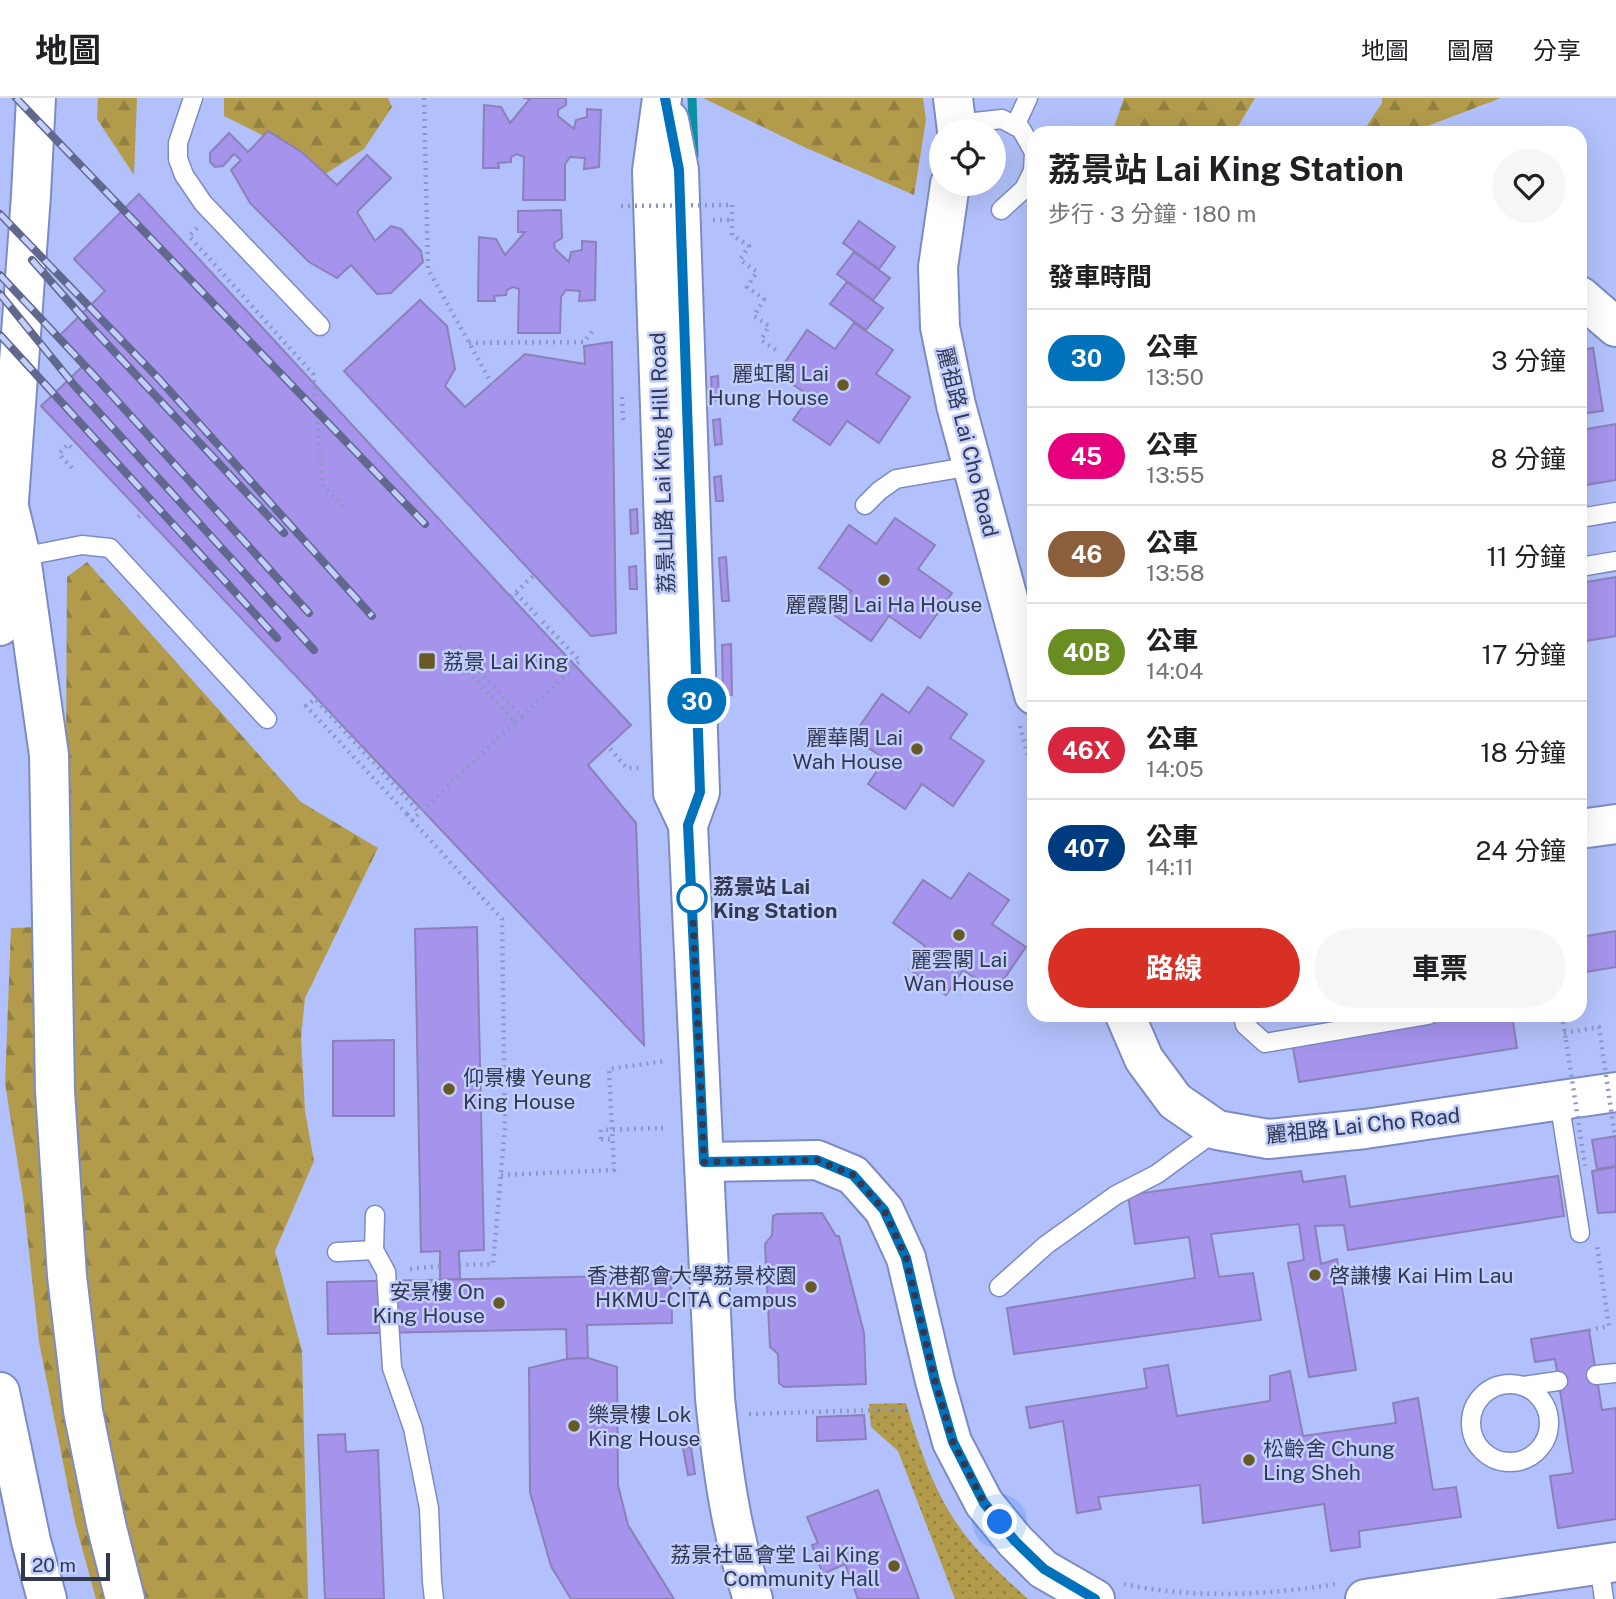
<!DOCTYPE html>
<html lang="zh-TW">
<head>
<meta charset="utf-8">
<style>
	:root { --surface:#fff; --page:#f6f6f6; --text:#202124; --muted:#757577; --line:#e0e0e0; --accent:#d93025 }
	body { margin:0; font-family:"Public Sans","Noto Sans TC",sans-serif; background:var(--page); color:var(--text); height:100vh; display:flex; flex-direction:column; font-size:26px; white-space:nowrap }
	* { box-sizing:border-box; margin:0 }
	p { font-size:23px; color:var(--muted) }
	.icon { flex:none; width:38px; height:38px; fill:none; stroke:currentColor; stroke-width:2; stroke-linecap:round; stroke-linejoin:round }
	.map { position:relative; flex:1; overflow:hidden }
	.panel { position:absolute; left:1027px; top:28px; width:560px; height:896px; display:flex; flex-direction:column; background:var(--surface); border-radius:21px; box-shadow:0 7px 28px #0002 }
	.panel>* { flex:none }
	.badge { padding:0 14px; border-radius:23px; font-size:24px; line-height:46px }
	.buttons { position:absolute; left:929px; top:21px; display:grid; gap:14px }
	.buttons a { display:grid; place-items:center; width:77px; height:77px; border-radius:50%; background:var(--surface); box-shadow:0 7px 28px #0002; font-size:35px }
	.scale { position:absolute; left:21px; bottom:18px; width:89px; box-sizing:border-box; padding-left:7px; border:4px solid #32384f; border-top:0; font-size:19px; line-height:24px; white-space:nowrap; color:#32384f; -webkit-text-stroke:5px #c2cffe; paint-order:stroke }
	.you { position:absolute; width:35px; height:35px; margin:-18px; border:5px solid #fff; border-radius:50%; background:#1a73e8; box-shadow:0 0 0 10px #1a73e833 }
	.map>.badge { position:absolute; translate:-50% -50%; box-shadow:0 0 0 4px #fff }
	h2 { padding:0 21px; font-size:26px; line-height:63px }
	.round { display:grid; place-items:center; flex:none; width:74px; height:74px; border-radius:37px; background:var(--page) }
	.overview { display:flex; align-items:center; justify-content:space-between; height:119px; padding:0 21px }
	h1 { font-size:33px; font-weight:700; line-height:52px }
	.cta { display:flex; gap:14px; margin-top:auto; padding:14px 21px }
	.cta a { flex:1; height:80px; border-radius:42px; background:var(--accent); color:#fff; font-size:28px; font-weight:700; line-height:80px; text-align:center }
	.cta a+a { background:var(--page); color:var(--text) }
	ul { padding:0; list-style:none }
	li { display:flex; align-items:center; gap:21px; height:98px; padding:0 21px; border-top:2px solid var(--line) }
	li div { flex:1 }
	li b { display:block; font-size:26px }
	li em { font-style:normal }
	li .badge { min-width:77px; font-weight:700; text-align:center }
	header { display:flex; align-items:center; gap:42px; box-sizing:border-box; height:98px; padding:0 35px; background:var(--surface); border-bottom:2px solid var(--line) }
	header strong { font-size:33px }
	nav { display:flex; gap:38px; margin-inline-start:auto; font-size:24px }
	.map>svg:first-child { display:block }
	.forest { fill:url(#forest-firs) }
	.park { fill:url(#park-dots) }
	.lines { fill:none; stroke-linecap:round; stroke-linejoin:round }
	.stream { stroke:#0b8fa3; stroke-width:9 }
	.building { fill:#a693ec; stroke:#8b81b8; stroke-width:2 }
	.lane-casing { stroke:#7d8bc1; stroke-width:21 }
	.secondary-casing { stroke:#7d8bc1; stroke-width:42 }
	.highway-casing { stroke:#7d8bc1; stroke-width:42 }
	.path { stroke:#8b98c7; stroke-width:4.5; stroke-dasharray:2 5; stroke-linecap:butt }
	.lane { stroke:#fff; stroke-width:18 }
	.secondary { stroke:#fff; stroke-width:38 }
	.highway { stroke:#fff; stroke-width:38 }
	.rail-casing { stroke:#60698d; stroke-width:8 }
	.rail { stroke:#c2cffe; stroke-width:5; stroke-dasharray:16; stroke-linecap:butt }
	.path-bridge { stroke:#8b98c7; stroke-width:4.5; stroke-dasharray:2 5; stroke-linecap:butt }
	.line-casing { stroke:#fff; stroke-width:16 }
	.line { stroke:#0072bc; stroke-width:10 }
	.walk { stroke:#32384f; stroke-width:7; stroke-dasharray:0 12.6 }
	.poi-dot { fill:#675825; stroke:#c2cffe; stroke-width:2.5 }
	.stop-dot { fill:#fff; stroke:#0072bc; stroke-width:3.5 }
	.labels { text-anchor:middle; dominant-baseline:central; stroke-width:5; stroke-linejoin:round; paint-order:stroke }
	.poi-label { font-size:21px; fill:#32384f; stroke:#c2cffe; text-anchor:end }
	.street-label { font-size:21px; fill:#32384f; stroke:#c2cffe }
	.stop-label { font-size:21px; font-weight:bold; fill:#32384f; stroke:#c2cffe; text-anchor:start }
</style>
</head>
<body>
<header>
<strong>地圖</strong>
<nav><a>地圖</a><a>圖層</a><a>分享</a></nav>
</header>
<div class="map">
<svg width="1616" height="1501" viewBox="0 0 1616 1501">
	<defs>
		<pattern id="forest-firs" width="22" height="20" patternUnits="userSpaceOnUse" patternTransform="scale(1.75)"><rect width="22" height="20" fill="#b39b4c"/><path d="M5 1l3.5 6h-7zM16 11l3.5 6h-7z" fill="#927f42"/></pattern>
		<pattern id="park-dots" width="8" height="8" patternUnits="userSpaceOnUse" patternTransform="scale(1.75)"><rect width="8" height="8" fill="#b39b4c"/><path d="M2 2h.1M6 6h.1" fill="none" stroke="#927f42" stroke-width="1.8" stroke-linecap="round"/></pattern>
	</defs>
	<rect width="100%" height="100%" fill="#b2c1fb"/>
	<g class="forest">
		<polygon points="98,0 137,0 134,77 97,21"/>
		<polygon points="224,0 388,0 392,9 364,51 316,82 300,56 224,18"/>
		<polygon points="703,0 923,0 926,22 914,97 804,49"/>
		<polygon points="1124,0 1255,0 1234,35 1112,35"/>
		<polygon points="1382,0 1501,0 1409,35 1362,35 1382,5"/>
		<polygon points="87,464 301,704 378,750 305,900 301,940 305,1013 314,1063 275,1153 302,1253 308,1501 96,1501 75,1424 39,1244 23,1099 5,985 11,830 70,828 66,652 67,479"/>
	</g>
	<path class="park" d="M906 1305C919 1349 933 1392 960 1430 979 1457 1004 1479 1028 1501H955L898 1353 871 1329 869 1306Z"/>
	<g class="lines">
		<polyline class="stream" points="692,0 694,58"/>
	</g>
	<g class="building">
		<polygon points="523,0 566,0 566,7 558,12 558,18 574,31 576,22 587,19 587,11 601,12 599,69 584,71 585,60 570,59 565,66 565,102 523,102 524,59 517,56 511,59 511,64 498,65 499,70 483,70 484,7 501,9 510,25 530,1"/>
		<polygon points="268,33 303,55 337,87 367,57 391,80 357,114 375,143 391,128 401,131 421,153 423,164 391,195 377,196 351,167 337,180 309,164 250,105 231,72 241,62 234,56 223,68 215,69 210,64 210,55 229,35 248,54"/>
		<polygon points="139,96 511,499 631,627 588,667 636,725 644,947 41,308 85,266 58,239 105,193 74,161"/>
		<polygon points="561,112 562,140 554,145 555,151 569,164 571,154 582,152 582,143 596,144 595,202 579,203 580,193 566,192 561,199 560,235 518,235 519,191 513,189 507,192 506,197 494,198 495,203 478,203 479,139 496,141 505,157 525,134 518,134 518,113"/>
		<polygon points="859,123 895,149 879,171 843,145"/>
		<polygon points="854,154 890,180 873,202 837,176"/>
		<polygon points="847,184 883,210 866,232 830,206"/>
		<polygon points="420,202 447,228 455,271 445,288 465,309 525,256 585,266 584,248 612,244 616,535 591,538 344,273"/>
		<polygon points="854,225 893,252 876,276 910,299 879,345 847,323 830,347 793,322 810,298 777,276 807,232 835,251"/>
		<polygon points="1593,250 1603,313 1580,316 1580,252"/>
		<polygon points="718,278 719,302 712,303 711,279"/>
		<polygon points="720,321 722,346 715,347 713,322"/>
		<polygon points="1616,326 1616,382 1580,388 1580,332"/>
		<polygon points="721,378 723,403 716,403 714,379"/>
		<polygon points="637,411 638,435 631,436 630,412"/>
		<polygon points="895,420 935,447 918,471 952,495 920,540 889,518 871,543 834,517 851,493 819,470 849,427 876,446"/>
		<polygon points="726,459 729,503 722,503 719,460"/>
		<polygon points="636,468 637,491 630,491 629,469"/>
		<polygon points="1616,479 1616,538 1580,544 1580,485"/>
		<polygon points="731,546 732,597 723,598 722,547"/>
		<polygon points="928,589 967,616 950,640 984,663 953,708 922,686 905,711 868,686 885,661 852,639 882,596 909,615"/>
		<polygon points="969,775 1009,802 992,826 1026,849 995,894 963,872 946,897 909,871 925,848 893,825 923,782 951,801"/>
		<polygon points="477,829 484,1152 459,1153 460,1181 440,1182 440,1153 421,1154 415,831"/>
		<polygon points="1616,833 1616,869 1580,875 1580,839"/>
		<polygon points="1462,917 1512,917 1517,950 1299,984 1292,944"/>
		<polygon points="394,942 394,1018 333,1018 333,943"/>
		<polygon points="1616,1038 1616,1068 1597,1071 1592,1042"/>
		<polygon points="1616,1069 1616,1114 1598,1115 1592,1073"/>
		<polygon points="1301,1073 1303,1084 1345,1078 1350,1109 1558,1078 1564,1118 1348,1152 1344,1127 1315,1128 1321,1166 1337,1161 1356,1272 1309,1279 1288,1165 1304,1162 1299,1126 1211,1136 1219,1179 1253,1175 1261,1222 1014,1256 1007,1210 1195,1180 1189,1139 1135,1146 1128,1097"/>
		<polygon points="822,1115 836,1138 839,1138 864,1235 866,1286 784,1289 779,1285 778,1256 770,1249 765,1146 772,1137 773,1118 777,1116"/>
		<polygon points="671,1177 672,1225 587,1227 588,1260 567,1261 566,1231 328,1236 327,1184"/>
		<polygon points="1589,1232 1602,1312 1616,1310 1616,1421 1558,1430 1550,1378 1573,1375 1555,1261 1535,1264 1531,1241"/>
		<polygon points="588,1260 617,1269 618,1387 628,1427 674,1501 571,1501 551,1468 530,1394 529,1270 567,1261"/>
		<polygon points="1168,1267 1177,1318 1270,1303 1270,1278 1290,1273 1303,1338 1396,1325 1393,1305 1418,1300 1433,1392 1456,1389 1461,1419 1359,1433 1360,1449 1331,1453 1324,1406 1203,1425 1200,1387 1098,1399 1101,1411 1077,1415 1063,1323 1030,1330 1026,1309 1147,1290 1144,1271"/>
		<polygon points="864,1317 866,1341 817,1343 817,1319"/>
		<polygon points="345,1336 346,1354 378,1352 384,1501 325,1501 318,1337"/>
		<polygon points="691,1349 695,1376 688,1377 683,1350"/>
		<polygon points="878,1392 919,1501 858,1501 845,1466 823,1476 812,1447 818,1445 807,1419"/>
	</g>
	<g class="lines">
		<defs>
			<g id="lane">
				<polyline points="193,0 178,45 178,61 184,77 203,105 320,228"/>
				<polyline points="956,26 1002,21 1021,31 1034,54 1033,73 1024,91 1001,112"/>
				<polyline points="1015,28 1028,0"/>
				<polyline points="865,407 879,393 896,381 972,368"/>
				<polyline points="1580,420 1616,414"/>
				<polyline points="21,459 82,447 110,450 267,621"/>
				<polyline points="1580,469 1616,463"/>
				<polyline points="1243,917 1245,927 1265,945 1428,917"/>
				<polyline points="1559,1002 1580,1135"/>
				<polyline points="375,1117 374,1152 386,1174 392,1270 413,1330 429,1410 432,1484 434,1501"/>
				<polyline points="337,1154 374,1152"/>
				<polyline points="999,1189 1046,1147 1116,1097 1157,1076 1217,1032"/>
				<polyline points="1596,1277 1616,1275"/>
				<circle cx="1510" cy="1325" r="39"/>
				<polyline points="1523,1288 1558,1283"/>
				<polyline points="1599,1466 1604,1501"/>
			</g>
			<g id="secondary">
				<path d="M662 0 652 73 673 695 688 727 715 1300C722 1368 731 1436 753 1501"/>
				<polyline points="953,0 957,33"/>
				<polyline points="669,22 679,72 700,694 688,727"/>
				<polyline points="950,86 938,169 940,229 956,307 1034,597"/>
				<polyline points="1580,198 1616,229"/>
				<polyline points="1580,731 1616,726"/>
				<polyline points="1125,917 1144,961 1175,1003 1217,1032 1268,1041 1365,1031 1616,994"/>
				<polyline points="704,1064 817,1062 853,1077 884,1112 906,1160 935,1283 952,1344 984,1405 1015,1443 1043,1471 1095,1501"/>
				<polyline points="1365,1501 1616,1464"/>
			</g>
			<g id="highway">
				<polyline points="9,409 21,459 49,657 55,993 67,1178 83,1313 106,1426 125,1501"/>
				<polyline points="0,528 31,97 36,0"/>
				<polyline points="0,1294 31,1443 47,1501"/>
			</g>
		</defs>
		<use href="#lane" class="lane-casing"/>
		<use href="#secondary" class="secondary-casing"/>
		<use href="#highway" class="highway-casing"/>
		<g class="path">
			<polyline points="424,0 428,171 492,286"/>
			<polyline points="732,107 732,137 749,148 740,162 757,174 747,189 764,201 754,218 769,228 761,242 779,254"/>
			<polyline points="713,122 732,122"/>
			<polyline points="197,130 189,138 313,276 323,387 346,412"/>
			<polyline points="469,245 584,244 595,230"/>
			<polyline points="622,299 623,320 625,325"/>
			<polyline points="138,419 143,415"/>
			<polyline points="516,495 539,520"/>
			<polyline points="511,499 534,477"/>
			<polyline points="515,624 522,619"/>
			<polyline points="1020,628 1034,681"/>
			<polyline points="610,651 627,670 640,670"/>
			<polyline points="407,716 306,608 315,601 420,715"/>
			<polyline points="412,722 502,821 505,1030 493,1166 460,1167"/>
			<polyline points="1562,917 1566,942"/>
			<polyline points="661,1030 668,1030"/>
			<polyline points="601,1041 612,1041"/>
			<polyline points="501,1077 614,1072 609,971 665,963"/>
			<polyline points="410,1171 440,1168"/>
			<polyline points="1589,1232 1609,1228 1597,1148"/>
			<polyline points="749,1316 909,1311"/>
			<path d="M1124 1486C1193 1501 1267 1497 1337 1486"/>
		</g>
		<use href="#lane" class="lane"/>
		<use href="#secondary" class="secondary"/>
		<use href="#highway" class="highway"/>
		<defs>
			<g id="rail">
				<polyline points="16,0 425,426"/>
				<polyline points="0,116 159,281 372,518"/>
				<polyline points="32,162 94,232 284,435"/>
				<polyline points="0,177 101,285 309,515"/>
				<polyline points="0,196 74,287 314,552"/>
				<polyline points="0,237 277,540"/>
			</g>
		</defs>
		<use href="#rail" class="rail-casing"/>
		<use href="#rail" class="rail"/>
		<g class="path-bridge">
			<polyline points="621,108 732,107"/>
			<polyline points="72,370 59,356 68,346 74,352"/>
			<polyline points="474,568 522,619 580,563 539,520"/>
			<polyline points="407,716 412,722 515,624 468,574 474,568 458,550 464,544"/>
			<polyline points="1564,935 1599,929 1616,1046"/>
			<polyline points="1566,942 1585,1068"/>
			<polyline points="601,1041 601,1032 661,1030"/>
		</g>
	</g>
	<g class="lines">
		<defs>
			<polyline id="line" points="665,0 679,72 700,694 688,727 704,1064 817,1062 853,1077 884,1112 906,1160 935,1283 953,1344 984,1405 1015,1443 1044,1471 1095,1501"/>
		</defs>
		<use href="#line" class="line-casing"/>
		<use href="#line" class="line"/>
		<polyline class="walk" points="692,800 704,1064 817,1062 853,1077 884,1112 906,1160 935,1283 953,1344 984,1405 1000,1424"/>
	</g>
	<g class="poi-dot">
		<circle cx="843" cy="287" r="7"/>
		<circle cx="884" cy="482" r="7"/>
		<rect x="418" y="554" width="18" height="18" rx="3.5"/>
		<circle cx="917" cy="651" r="7"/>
		<circle cx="959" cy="837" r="7"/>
		<circle cx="449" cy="991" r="7"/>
		<circle cx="1315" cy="1177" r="7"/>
		<circle cx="811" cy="1189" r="7"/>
		<circle cx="499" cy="1205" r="7"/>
		<circle cx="574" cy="1328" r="7"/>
		<circle cx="1249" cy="1362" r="7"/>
		<circle cx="894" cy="1468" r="7"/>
	</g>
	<circle class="stop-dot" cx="692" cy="800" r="14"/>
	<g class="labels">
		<g class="poi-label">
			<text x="829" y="275">麗虹閣 Lai<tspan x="829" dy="24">Hung House</tspan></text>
			<text x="884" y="506" text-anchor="middle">麗霞閣 Lai Ha House</text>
			<text x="443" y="563" text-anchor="start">荔景 Lai King</text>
			<text x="903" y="639">麗華閣 Lai<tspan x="903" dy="24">Wah House</tspan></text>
			<text x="959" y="861" text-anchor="middle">麗雲閣 Lai<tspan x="959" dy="24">Wan House</tspan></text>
			<text x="463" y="979" text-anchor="start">仰景樓 Yeung<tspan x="463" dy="24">King House</tspan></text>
			<text x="797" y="1177">香港都會大學荔景校園<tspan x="797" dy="24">HKMU-CITA Campus</tspan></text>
			<text x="1329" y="1177" text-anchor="start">啓謙樓 Kai Him Lau</text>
			<text x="485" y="1193">安景樓 On<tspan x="485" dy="24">King House</tspan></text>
			<text x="588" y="1316" text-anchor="start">樂景樓 Lok<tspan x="588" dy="24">King House</tspan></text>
			<text x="1263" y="1350" text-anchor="start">松齡舍 Chung<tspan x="1263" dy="24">Ling Sheh</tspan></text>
			<text x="880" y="1456">荔景社區會堂 Lai King<tspan x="880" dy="24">Community Hall</tspan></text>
		</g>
		<g class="street-label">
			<text transform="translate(968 344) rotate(76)">麗祖路 Lai Cho Road</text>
			<text transform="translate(662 365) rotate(-92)">荔景山路 Lai King Hill Road</text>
			<text transform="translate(1363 1027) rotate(-6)">麗祖路 Lai Cho Road</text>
		</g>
		<g class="stop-label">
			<text x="713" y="788">荔景站 Lai<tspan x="713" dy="24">King Station</tspan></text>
		</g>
	</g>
</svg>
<div class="buttons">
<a><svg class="icon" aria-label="locate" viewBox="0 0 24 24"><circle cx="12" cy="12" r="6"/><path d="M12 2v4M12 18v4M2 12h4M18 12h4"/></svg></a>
</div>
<div class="scale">20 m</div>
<div class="you" style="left:1000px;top:1424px"></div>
<b class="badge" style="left:697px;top:603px;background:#0072bc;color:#fff">30</b>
<section class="panel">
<div class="overview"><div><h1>荔景站 Lai King Station</h1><p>步行 · 3 分鐘 · 180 m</p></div><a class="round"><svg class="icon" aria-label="heart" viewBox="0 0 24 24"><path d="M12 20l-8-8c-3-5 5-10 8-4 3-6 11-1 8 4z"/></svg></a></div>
<h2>發車時間</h2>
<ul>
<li><span class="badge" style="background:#0072bc;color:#fff">30</span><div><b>公車</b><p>13:50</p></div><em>3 分鐘</em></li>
<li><span class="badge" style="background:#e6007e;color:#fff">45</span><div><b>公車</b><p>13:55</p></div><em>8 分鐘</em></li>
<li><span class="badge" style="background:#8b5e3c;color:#fff">46</span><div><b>公車</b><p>13:58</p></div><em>11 分鐘</em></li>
<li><span class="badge" style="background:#6b8e23;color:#fff">40B</span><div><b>公車</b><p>14:04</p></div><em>17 分鐘</em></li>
<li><span class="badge" style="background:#d7263d;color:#fff">46X</span><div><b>公車</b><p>14:05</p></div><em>18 分鐘</em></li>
<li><span class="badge" style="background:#003b80;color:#fff">407</span><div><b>公車</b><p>14:11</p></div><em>24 分鐘</em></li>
</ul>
<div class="cta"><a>路線</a><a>車票</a></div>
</section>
</div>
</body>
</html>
